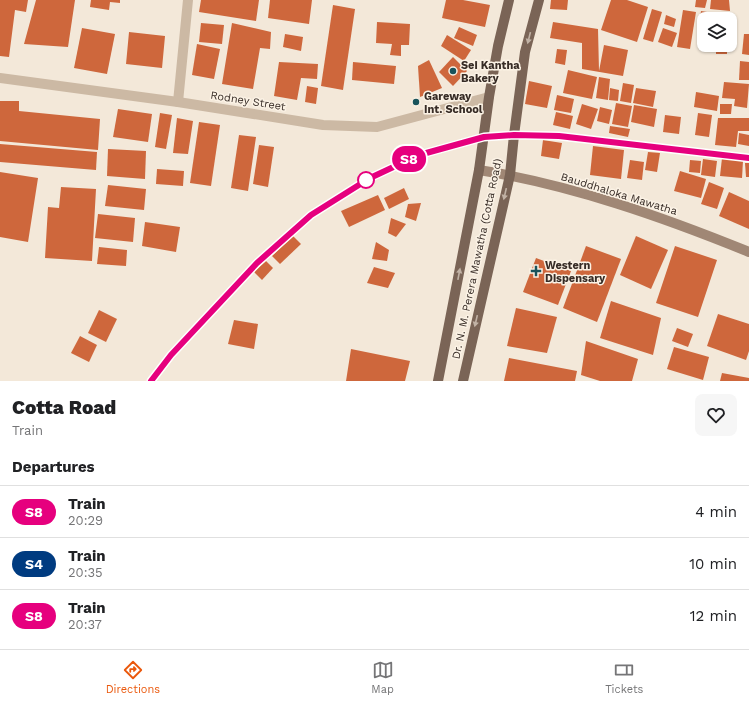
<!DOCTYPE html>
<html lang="en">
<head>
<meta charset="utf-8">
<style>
	:root { --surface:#fff; --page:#f6f6f6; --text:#202124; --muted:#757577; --line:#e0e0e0; --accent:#ea580c }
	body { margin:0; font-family:"Work Sans",sans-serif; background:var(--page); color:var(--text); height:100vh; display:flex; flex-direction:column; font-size:15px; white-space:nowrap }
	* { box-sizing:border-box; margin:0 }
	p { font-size:13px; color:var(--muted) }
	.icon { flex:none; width:22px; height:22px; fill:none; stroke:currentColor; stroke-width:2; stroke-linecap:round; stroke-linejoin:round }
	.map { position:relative; height:381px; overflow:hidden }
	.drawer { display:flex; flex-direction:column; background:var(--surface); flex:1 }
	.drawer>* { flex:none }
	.badge { padding:0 8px; border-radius:13px; font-size:14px; line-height:26px }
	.tools { position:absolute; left:697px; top:12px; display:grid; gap:8px }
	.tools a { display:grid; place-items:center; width:40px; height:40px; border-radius:8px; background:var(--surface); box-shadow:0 1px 3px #0004; font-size:20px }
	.map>.badge { position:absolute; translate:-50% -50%; box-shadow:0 0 0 2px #fff }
	h2 { padding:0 12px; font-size:15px; line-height:36px }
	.round { display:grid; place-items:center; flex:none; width:42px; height:42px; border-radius:8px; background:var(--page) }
	.headline { display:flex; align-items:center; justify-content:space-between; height:68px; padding:0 12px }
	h1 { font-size:19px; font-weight:800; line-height:30px }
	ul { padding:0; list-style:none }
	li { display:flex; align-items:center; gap:12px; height:52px; padding:0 12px; border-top:1px solid var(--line) }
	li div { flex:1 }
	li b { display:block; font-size:15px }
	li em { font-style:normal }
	li .badge { min-width:44px; font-weight:700; text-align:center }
	.dock { display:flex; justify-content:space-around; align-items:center; height:56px; border-top:1px solid var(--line); background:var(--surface); font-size:11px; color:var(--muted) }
	.dock a { display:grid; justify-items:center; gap:2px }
	.dock .current { color:var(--accent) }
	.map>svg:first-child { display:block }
	.building { fill:#ce673c }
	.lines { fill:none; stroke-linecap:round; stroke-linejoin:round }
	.street { stroke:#ccb9a4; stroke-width:10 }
	.secondary { stroke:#a08775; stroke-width:10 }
	.primary { stroke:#7a6456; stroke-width:10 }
	.rail-casing { stroke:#372c26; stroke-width:4.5 }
	.rail { stroke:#fbf2e5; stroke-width:3; stroke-dasharray:9; stroke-linecap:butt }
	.oneway { fill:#c1b2a5 }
	.line-casing { stroke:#fff; stroke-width:9 }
	.line { stroke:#e6007e; stroke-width:6 }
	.poi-dot { fill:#19535b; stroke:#fbf2e5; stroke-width:1.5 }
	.stop-dot { fill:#fff; stroke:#e6007e; stroke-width:2 }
	.labels { text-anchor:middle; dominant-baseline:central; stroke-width:3; stroke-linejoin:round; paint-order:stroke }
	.poi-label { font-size:11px; font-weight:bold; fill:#372c26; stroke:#fbf2e5; text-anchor:start }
	.street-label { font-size:11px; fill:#372c26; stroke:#fbf2e5 }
</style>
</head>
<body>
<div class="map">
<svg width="749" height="381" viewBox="0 0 749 381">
	<rect width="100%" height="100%" fill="#f3e8d9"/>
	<g class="building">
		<polygon points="0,0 28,0 26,12 15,10 9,57 0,56"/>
		<polygon points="36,0 75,0 68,47 24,44"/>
		<polygon points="91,0 120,0 120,3 110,2 109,10 90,7"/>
		<polygon points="201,0 259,0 256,21 199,12"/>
		<polygon points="270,0 312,0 309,24 268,18"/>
		<polygon points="446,0 463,0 490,5 485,27 442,18"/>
		<polygon points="551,0 568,0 567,10 550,9"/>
		<polygon points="611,0 627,0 648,7 637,42 601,30"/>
		<polygon points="696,0 707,0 705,8 695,7"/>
		<polygon points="711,0 729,0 730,11 710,9"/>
		<polygon points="333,5 355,9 343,90 321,86"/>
		<polygon points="652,9 662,12 653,42 643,39"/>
		<polygon points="683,10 696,12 690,49 677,47"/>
		<polygon points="701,11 713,13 712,19 704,19 704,26 699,25"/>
		<polygon points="666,15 676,19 674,27 664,24"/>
		<polygon points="377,22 410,24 409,45 401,45 401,56 390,55 392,44 376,43"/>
		<polygon points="553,22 598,29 599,71 604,45 628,50 623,76 582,69 582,43 550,38"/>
		<polygon points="201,23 224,25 222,44 199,42"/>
		<polygon points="232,23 271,32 270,49 260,48 253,89 222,84"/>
		<polygon points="459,27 477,35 473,46 454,38"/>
		<polygon points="82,28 115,34 107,74 74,68"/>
		<polygon points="663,28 677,33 672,47 658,42"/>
		<polygon points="129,32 165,36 162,68 126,64"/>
		<polygon points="699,32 704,32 704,45 713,45 713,50 698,48"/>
		<polygon points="285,34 303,37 301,51 283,47"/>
		<polygon points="744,34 749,34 749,55 742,54"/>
		<polygon points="447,35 471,50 464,61 441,46"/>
		<polygon points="197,44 220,49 214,79 192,75"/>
		<rect x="716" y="45" width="11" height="9"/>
		<polygon points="557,49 567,50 565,65 555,63"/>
		<polygon points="453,57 467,71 453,86 439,72"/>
		<polygon points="429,60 442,88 420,97 418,66"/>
		<polygon points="740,61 749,62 749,80 739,80"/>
		<polygon points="279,62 318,64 317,79 301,78 297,100 274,96"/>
		<polygon points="353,62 396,66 394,84 352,80"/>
		<polygon points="568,70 597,77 592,99 563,93"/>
		<polygon points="599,77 610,79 608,100 596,98"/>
		<polygon points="529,81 552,86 547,108 525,104"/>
		<polygon points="724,82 749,84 747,108 734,106 735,99 722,98"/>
		<polygon points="623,83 634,85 631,103 620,101"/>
		<polygon points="307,86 318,88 316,104 305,102"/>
		<polygon points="610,88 619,90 618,101 609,100"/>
		<polygon points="636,88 656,91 653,107 633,103"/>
		<polygon points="696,92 719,96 717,111 694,107"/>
		<polygon points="557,95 574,99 571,113 554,110"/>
		<polygon points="0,101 19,101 19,111 100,119 98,150 0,141"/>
		<polygon points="616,103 632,106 628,127 612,124"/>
		<polygon points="582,104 598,109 591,129 576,124"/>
		<polygon points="720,104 732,104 731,114 720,114"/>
		<polygon points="634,105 657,109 654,127 631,122"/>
		<polygon points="600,107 612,110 609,124 597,121"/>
		<polygon points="118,109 152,114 148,142 113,137"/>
		<polygon points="556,112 573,116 570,129 553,125"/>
		<polygon points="160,113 172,115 166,149 155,147"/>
		<polygon points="698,113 712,115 709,137 695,135"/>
		<polygon points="665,115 681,117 679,134 663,132"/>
		<polygon points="177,118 193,121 188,154 173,153"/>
		<polygon points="718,118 749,118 749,131 738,131 736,147 715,145"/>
		<polygon points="199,122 220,125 211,186 190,183"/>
		<polygon points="610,126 630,129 628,137 609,133"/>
		<polygon points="739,133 749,135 749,146 738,144"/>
		<polygon points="239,135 256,137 248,191 231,188"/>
		<polygon points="543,140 562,143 559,159 541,156"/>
		<polygon points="0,144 97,152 96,170 0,162"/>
		<polygon points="259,145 274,147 268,187 253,184"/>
		<polygon points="593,146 624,150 621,179 590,175"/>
		<polygon points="108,149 146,151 145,179 107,176"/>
		<polygon points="648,152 660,153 657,172 645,170"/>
		<polygon points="722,158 743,161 742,178 720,176"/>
		<polygon points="703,159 717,161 715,177 701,175"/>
		<polygon points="630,160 644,162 642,180 627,178"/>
		<polygon points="690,160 701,161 700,173 689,172"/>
		<polygon points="745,163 749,163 749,177 746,177"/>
		<polygon points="157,169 184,171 183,186 156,184"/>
		<polygon points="680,171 706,179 701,198 674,191"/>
		<polygon points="0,172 38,178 28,242 0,237"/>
		<polygon points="709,182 724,188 717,209 701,204"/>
		<polygon points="108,185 146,189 144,210 105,206"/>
		<polygon points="61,187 96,189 92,261 45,258 48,207 59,208"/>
		<polygon points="404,188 409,199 389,209 384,198"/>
		<polygon points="729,192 749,201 749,229 719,216"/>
		<polygon points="378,195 385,210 349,227 341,211"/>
		<polygon points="421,203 416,221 405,217 408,204"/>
		<polygon points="98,214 135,218 133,242 95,238"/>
		<polygon points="391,218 406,224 396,237 388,233"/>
		<polygon points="145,222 180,227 176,252 142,246"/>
		<polygon points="293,236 301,244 280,264 272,256"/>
		<polygon points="636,236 668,250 651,289 620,275"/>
		<polygon points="376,242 389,250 387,261 372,259"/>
		<polygon points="586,246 621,259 597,322 563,308"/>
		<polygon points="675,246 717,260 698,317 656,303"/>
		<polygon points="99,247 127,250 126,266 97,264"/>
		<polygon points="536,258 571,271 558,305 523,292"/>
		<polygon points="266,261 273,268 262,280 254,272"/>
		<polygon points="374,267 395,273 388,288 367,283"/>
		<polygon points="611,301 661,318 653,355 600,338"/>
		<polygon points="516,308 557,317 547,353 507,346"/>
		<polygon points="99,310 117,319 106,342 88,333"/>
		<polygon points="718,314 749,324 749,351 746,360 707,346"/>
		<polygon points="234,320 258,324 254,349 228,344"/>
		<polygon points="677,328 693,334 688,347 672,341"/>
		<polygon points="80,336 97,345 89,362 71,353"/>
		<polygon points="586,341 638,359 632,381 600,381 581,375"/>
		<polygon points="674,347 709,357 703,380 667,369"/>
		<polygon points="351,349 410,361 405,381 346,381"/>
		<polygon points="509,358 577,371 575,381 504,381"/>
		<polygon points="722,373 749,378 749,381 720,381"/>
	</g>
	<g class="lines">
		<g class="street">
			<polyline points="0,78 178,102 323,125 377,127 489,97"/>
			<polyline points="178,102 188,0"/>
		</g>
		<path class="secondary" d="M479 170C572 185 663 217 749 252"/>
		<g class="primary">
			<polyline points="438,381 479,170 489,97 498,46 509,0"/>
			<polyline points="463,381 510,175 514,135 525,52 539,0"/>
		</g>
		<defs>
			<polyline id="rail" points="151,381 171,355 257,263 311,215 370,178 419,155 484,137 514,135 559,136 685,151 749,158"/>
		</defs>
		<use href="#rail" class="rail-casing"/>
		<use href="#rail" class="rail"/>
	</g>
	<defs><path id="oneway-solid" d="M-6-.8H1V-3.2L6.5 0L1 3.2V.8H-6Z"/></defs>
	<g class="oneway">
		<use href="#oneway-solid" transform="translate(529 38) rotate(104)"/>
		<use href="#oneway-solid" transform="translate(505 194) rotate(103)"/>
		<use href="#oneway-solid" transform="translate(459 274) rotate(-79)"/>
		<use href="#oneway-solid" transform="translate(476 321) rotate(103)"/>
	</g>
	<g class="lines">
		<defs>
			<polyline id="line" points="151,381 171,355 257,263 311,215 370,178 419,155 484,137 514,135 559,136 749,158"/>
		</defs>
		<use href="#line" class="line-casing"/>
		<use href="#line" class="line"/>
	</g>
	<g class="poi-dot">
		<circle cx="453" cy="71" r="4"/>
		<circle cx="416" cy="102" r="4"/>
		<path d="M534 265h4v4h4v4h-4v4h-4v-4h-4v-4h4z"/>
	</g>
	<circle class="stop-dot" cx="366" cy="180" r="8"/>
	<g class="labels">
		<g class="poi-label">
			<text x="461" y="65">Sei Kantha<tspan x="461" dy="13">Bakery</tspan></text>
			<text x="424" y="96">Gareway<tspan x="424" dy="13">Int. School</tspan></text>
			<text x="545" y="265">Western<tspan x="545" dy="13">Dispensary</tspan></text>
		</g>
		<g class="street-label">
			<text transform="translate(248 101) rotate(9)">Rodney Street</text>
			<text transform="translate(619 194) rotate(17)">Bauddhaloka Mawatha</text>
			<text transform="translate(477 259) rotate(-78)">Dr. N. M. Perera Mawatha (Cotta Road)</text>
		</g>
	</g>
</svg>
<div class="tools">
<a><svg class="icon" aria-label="layers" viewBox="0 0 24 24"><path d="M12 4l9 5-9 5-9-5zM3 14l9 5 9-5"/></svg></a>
</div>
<b class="badge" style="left:409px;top:159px;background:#e6007e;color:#fff">S8</b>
</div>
<section class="drawer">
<div class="headline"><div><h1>Cotta Road</h1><p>Train</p></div><a class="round"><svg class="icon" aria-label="heart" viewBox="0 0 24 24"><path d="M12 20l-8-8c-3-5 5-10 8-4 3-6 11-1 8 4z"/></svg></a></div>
<h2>Departures</h2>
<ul>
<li><span class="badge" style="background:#e6007e;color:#fff">S8</span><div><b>Train</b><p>20:29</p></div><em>4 min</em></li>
<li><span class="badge" style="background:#003b80;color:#fff">S4</span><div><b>Train</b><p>20:35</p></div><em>10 min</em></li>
<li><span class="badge" style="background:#e6007e;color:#fff">S8</span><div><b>Train</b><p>20:37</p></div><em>12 min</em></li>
</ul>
</section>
<nav class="dock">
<a class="current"><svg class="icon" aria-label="directions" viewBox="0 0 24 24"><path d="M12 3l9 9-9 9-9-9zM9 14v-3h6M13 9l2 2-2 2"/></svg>Directions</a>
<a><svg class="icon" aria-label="map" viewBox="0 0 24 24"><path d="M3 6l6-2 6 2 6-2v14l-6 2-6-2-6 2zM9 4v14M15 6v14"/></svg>Map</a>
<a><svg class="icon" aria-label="tickets" viewBox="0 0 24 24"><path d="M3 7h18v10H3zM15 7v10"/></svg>Tickets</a>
</nav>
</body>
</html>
